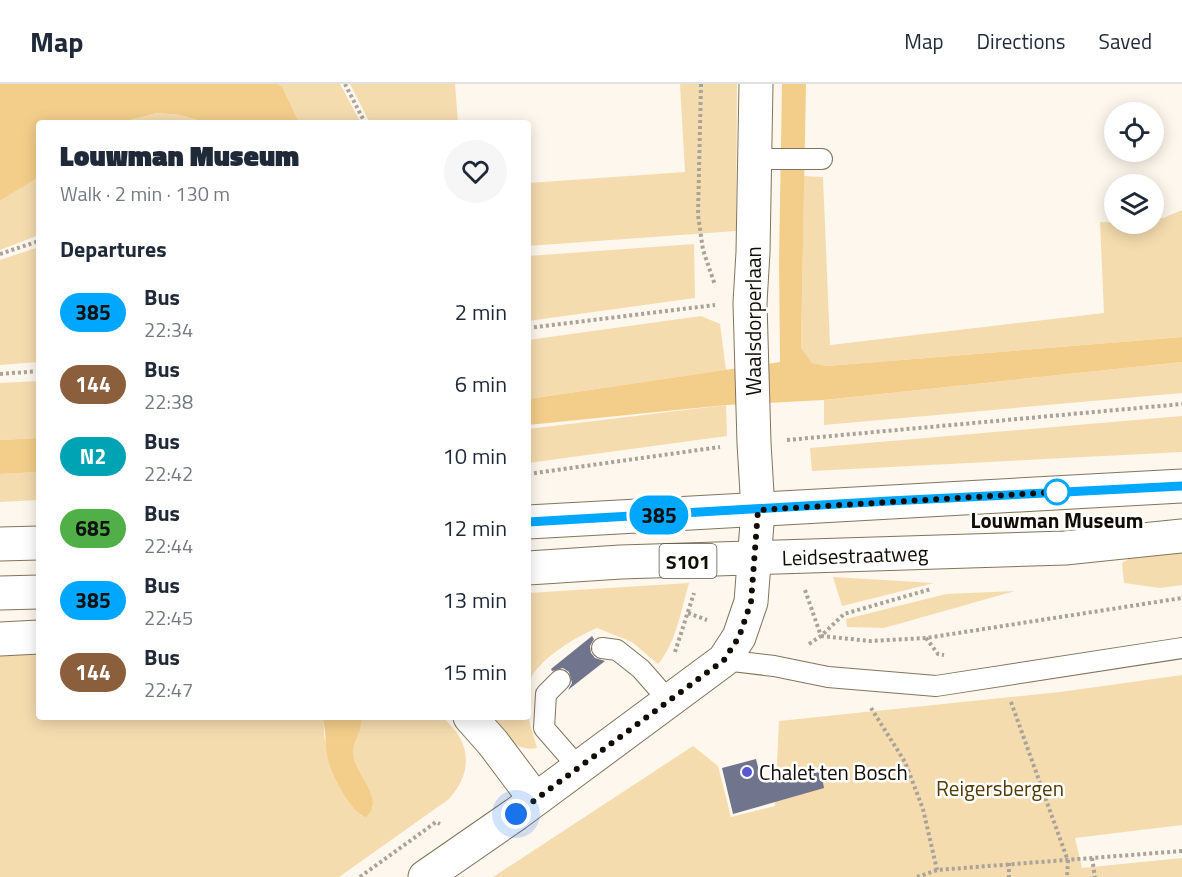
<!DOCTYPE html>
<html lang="en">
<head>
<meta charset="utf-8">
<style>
	:root { --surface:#fff; --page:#f6f6f7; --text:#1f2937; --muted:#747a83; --line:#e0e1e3 }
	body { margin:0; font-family:"Titillium Web",sans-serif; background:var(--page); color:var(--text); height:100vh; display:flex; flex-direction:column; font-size:22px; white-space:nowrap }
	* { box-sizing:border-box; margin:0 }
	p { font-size:20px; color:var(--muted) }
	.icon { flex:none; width:33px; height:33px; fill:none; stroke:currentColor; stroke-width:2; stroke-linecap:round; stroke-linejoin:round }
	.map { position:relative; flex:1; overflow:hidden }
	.drawer { position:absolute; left:36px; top:36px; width:495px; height:600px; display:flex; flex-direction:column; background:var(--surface); border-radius:6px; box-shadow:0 3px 15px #0003 }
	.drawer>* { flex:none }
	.badge { padding:0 12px; border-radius:20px; font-size:21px; line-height:39px }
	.buttons { position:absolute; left:1104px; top:18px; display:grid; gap:12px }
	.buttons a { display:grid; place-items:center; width:60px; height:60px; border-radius:50%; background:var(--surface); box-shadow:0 3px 15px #0003; font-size:30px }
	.you { position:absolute; width:30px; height:30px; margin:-15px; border:4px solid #fff; border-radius:50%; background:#1a73e8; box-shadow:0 0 0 9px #1a73e833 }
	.map>.badge { position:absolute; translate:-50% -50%; box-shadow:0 0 0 3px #fff }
	h2 { padding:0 24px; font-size:22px; line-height:54px }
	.round { display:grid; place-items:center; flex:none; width:63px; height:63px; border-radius:32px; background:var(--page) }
	.overview { display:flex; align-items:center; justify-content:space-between; height:102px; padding:0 24px }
	h1 { font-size:28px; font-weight:800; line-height:45px }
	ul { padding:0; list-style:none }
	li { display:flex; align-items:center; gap:18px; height:72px; padding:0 24px }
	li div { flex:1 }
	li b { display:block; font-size:22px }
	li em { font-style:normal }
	li .badge { min-width:66px; font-weight:700; text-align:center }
	header { display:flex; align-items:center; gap:36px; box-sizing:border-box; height:84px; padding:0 30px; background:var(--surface); border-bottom:2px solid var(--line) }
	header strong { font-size:28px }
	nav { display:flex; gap:33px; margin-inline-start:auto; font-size:21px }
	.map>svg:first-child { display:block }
	.green { fill:#f5dcaf }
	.water { fill:#f3ce8b }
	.building { fill:#71748d }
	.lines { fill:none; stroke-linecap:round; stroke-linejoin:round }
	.lane-casing { stroke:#82745c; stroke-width:22 }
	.street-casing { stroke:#82745c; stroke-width:35 }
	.primary-casing { stroke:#82745c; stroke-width:35 }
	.path { stroke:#a9a39a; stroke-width:4; stroke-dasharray:3 3; stroke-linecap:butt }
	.lane { stroke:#fff; stroke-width:20 }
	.street { stroke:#fff; stroke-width:33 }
	.primary { stroke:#fff; stroke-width:33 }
	.line-casing { stroke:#fff; stroke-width:14 }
	.line { stroke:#00a7ff; stroke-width:9 }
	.walk { stroke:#110c04; stroke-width:6; stroke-dasharray:0 10.8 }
	.stop-dot { fill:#fff; stroke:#00a7ff; stroke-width:3 }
	.poi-dot { fill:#5958d0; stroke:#fff; stroke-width:2 }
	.labels { text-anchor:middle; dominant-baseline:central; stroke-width:5; stroke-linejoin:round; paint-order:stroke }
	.shield { fill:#fff; stroke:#58554f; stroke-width:1.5 }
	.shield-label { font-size:20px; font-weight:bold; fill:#110c04 }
	.street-label { font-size:21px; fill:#110c04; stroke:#fff }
	.stop-label { font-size:21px; font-weight:bold; fill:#110c04; stroke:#fff }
	.poi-label { font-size:21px; fill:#110c04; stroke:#fff; text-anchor:start }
	.park-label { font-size:21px; fill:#523a01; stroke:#fff }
</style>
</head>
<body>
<header>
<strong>Map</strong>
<nav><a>Map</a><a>Directions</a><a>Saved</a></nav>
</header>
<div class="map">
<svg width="1182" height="793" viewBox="0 0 1182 793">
	<rect width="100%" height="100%" fill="#fef7ed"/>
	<g class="green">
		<polygon points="277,0 340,0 361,39 299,39"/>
		<polygon points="350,0 455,0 458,39 370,39"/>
		<polygon points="680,0 737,0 736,147 528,162 528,99 685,88"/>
		<polygon points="157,29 180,31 207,39 119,39"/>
		<polygon points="804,92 823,93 830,261 1104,229 1100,138 1154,140 1154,135 1163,134 1182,126 1182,253 827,282 812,279 801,265"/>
		<polygon points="39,93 39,151 0,166 0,117"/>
		<polygon points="694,160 695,214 528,237 528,172"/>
		<polygon points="39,163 39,278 0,281 0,176"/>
		<polygon points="701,232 720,240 726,286 528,315 528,256"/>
		<polygon points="1182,278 1182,309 824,341 824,316"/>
		<polygon points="39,297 39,354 0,356 0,299"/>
		<polygon points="726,321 727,352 528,379 528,345"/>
		<polygon points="1182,332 1182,368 812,387 810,364"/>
		<polygon points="39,388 39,416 0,418 0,390"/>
		<polygon points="1182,469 1182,501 1160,504 1124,499 1122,479 1134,472"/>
		<polygon points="833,493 934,499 842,522"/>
		<path d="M689 499C681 526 676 559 658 580L632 558 597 544C576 553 544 572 532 592 529 597 529 604 528 610V509Z"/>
		<polygon points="1015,507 884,544 847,543 846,535 946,510"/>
		<path d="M39 565V633H322C325 641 323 649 325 656 330 677 346 719 362 732L373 724C373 705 357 692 353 675 350 659 364 648 360 633H442C471 657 474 687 449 715L339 793H0V566Z"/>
		<polygon points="1182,591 1182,741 1075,754 1082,784 1182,774 1182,793 493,793 693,662 718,682 731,733 775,722 779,637 1060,608"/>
		<path d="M528 632 537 664C515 669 502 648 489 633Z"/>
	</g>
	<g class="water">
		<polygon points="0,0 277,0 282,3 299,39 207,39 180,31 157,29 119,39 39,39 39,93 0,117"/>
		<polygon points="782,0 806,0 801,264 812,279 827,282 1182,253 1182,278 824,316 726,321 528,341 528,315 780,278 779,178"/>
		<polygon points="39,354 39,388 0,390 0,356"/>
		<path d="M322 633 361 634C363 650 349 660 354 676 359 693 385 718 366 733 351 730 329 686 327 671 325 658 326 645 322 633Z"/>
	</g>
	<g class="building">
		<polygon points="592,552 594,555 590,562 591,569 595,574 605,577 568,606 572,599 569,588 563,584 552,587 551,585"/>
		<polygon points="756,675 761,695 821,688 824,704 733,730 722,684"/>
	</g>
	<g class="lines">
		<defs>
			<g id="lane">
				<polyline points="754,75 822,75"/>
				<polyline points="602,564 617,566 641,585 669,617"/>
				<polyline points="724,576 774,582 828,593 936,602 1182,564"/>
				<polyline points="560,596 546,610 544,644 579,684"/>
			</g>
			<polyline id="street" points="425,793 516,730 724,576 739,553 751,518 758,426 754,359 750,219 753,168 756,0"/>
			<g id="primary">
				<path d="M528 438C746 427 964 413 1182 402"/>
				<polyline points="0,460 39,459"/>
				<polyline points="528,484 621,478 1065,464 1182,452"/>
				<polyline points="0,509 39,508"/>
				<polyline points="0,555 39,553"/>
				<polyline points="470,633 493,659 535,715"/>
			</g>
		</defs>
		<use href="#lane" class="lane-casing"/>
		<use href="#street" class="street-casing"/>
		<use href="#primary" class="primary-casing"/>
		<g class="path">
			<polyline points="345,0 365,39"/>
			<polyline points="701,0 698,131 703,166 715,201"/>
			<polyline points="0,170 39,157"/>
			<polyline points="528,244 715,221"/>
			<polyline points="0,290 39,287"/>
			<polyline points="787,356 1182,320"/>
			<polyline points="528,390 720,363"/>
			<polyline points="805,506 821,552"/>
			<polyline points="688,529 707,536"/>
			<polyline points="821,552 870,557 926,554 1182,514"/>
			<polyline points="926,554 938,570 944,571"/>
			<polyline points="809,560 821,552 844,530 931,505"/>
			<polyline points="675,568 694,509"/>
			<polyline points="1011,618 1068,777 1067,793"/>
			<polyline points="871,624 905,678 923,725 937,786"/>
			<polyline points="1092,774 1095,793"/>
			<polyline points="1009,779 1009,793"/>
			<polyline points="360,793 436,738 440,740"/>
			<polyline points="917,793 937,786 1182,767"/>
		</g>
		<use href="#lane" class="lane"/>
		<use href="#street" class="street"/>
		<use href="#primary" class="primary"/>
	</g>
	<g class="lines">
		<defs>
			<polyline id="line" points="528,438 889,417 1182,402"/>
		</defs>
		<use href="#line" class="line-casing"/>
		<use href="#line" class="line"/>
		<polyline class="walk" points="516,730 724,576 739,553 751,518 758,426 1057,408"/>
	</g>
	<circle class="stop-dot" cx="1057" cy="408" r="12"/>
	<circle class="poi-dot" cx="747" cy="688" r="6"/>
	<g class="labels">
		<rect class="shield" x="659.5" y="460" width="57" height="34" rx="4.5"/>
		<g class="shield-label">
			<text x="688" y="477">S101</text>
		</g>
		<g class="street-label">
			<text transform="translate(753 237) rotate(-90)">Waalsdorperlaan</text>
			<text transform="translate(855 471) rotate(-2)">Leidsestraatweg</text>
		</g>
		<g class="stop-label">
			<text x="1057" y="436">Louwman Museum</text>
		</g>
		<g class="poi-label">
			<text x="759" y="688">Chalet ten Bosch</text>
		</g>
		<g class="park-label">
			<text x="1000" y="704">Reigersbergen</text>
		</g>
	</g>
</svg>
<div class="buttons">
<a><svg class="icon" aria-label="locate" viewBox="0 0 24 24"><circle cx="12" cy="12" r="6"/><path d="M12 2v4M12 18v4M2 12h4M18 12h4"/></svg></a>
<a><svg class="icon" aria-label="layers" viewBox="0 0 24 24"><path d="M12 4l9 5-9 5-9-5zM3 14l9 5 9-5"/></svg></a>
</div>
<div class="you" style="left:516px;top:730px"></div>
<b class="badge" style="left:659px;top:431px;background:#00a7ff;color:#111">385</b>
<section class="drawer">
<div class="overview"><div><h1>Louwman Museum</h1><p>Walk · 2 min · 130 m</p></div><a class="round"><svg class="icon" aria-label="heart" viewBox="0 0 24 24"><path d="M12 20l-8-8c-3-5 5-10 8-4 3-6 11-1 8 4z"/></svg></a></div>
<h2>Departures</h2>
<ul>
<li><span class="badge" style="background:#00a7ff;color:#111">385</span><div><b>Bus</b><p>22:34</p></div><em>2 min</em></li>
<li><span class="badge" style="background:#8b5e3c;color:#fff">144</span><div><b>Bus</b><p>22:38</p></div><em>6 min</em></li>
<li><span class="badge" style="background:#00a3b4;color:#fff">N2</span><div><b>Bus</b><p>22:42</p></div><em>10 min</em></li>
<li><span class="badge" style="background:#50af46;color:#111">685</span><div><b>Bus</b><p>22:44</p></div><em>12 min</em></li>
<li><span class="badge" style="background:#00a7ff;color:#111">385</span><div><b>Bus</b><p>22:45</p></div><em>13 min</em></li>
<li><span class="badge" style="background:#8b5e3c;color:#fff">144</span><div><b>Bus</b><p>22:47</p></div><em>15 min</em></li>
</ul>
</section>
</div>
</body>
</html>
